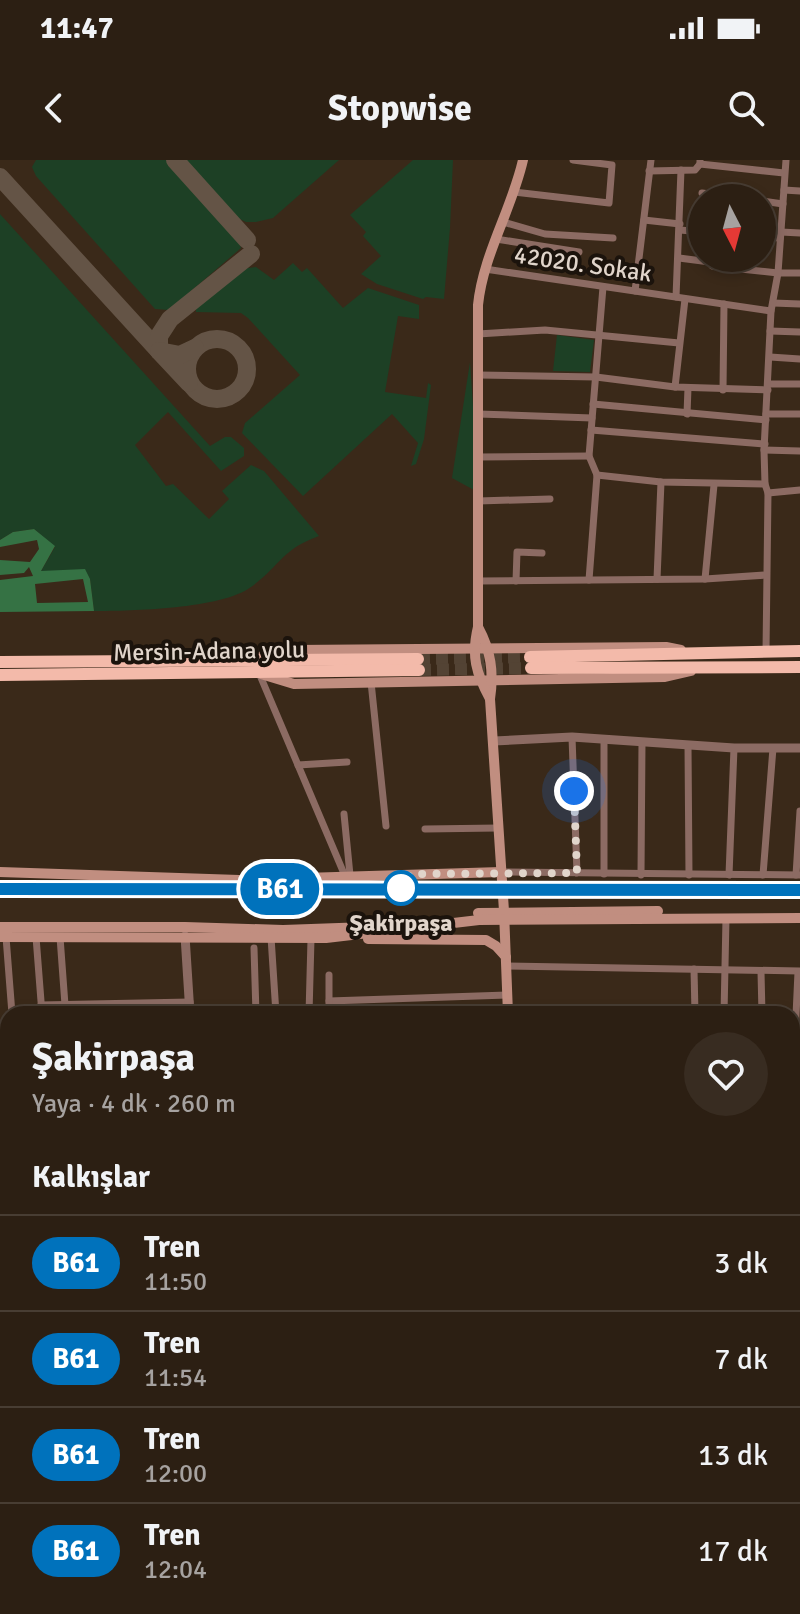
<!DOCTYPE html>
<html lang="tr">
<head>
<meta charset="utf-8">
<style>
	:root { --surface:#2c1f13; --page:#382c21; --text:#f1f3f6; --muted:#a6a2a0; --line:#483d33 }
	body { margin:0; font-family:Signika,sans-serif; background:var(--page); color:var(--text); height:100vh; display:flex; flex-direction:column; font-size:30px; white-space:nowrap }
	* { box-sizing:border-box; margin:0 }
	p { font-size:26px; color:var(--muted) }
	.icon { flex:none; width:44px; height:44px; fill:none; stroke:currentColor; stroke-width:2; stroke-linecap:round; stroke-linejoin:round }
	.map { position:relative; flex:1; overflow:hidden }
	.details { position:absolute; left:0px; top:846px; width:800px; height:608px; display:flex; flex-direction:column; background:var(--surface); border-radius:24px 24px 0 0; box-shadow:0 4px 12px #0003,0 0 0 2px var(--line) }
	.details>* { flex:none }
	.badge { padding:0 16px; border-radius:26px; font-size:28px; line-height:52px }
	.needle { width:52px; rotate:174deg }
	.tools { position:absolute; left:688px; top:24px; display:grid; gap:16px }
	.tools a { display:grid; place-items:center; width:88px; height:88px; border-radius:50%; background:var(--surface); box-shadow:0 4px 12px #0003,0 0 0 2px var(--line); font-size:40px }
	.you { position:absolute; width:40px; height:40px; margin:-20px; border:6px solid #fff; border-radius:50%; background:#1a73e8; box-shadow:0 0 0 12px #1a73e833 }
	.map>.badge { position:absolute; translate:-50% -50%; box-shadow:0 0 0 4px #fff }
	h2 { padding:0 32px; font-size:30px; line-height:72px }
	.round { display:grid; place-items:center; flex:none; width:84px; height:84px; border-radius:42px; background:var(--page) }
	.head { display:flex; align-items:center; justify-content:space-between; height:136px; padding:0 32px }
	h1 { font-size:38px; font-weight:700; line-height:60px }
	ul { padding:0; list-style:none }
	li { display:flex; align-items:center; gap:24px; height:96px; padding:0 32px; border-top:2px solid var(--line) }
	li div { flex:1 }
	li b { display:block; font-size:30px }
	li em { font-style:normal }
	li .badge { min-width:88px; font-weight:700; text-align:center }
	.status { display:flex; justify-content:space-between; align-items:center; height:56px; padding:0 40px; background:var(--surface); direction:ltr }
	.status svg { height:22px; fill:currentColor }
	header { display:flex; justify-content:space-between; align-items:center; height:104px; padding:0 32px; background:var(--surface); font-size:36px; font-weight:700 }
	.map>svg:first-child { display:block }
	.green { fill:#1d4025 }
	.forest { fill:#357244; fill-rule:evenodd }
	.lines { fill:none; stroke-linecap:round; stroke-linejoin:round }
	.taxiway { stroke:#645446; stroke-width:18 }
	.trunk-tunnel { stroke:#534334; stroke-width:12; stroke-dasharray:12 6; stroke-linecap:butt }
	.minor { stroke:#8c6b63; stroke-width:7 }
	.tertiary { stroke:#8c6b63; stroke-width:9 }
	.secondary { stroke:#c18e80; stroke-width:10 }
	.trunk { stroke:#f3baaa; stroke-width:12 }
	.line-casing { stroke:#fff; stroke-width:18 }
	.line { stroke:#0072bc; stroke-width:12 }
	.walk { stroke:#e1d5cb; stroke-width:8; stroke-dasharray:0 14.4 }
	.stop-dot { fill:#fff; stroke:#0072bc; stroke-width:4 }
	.labels { text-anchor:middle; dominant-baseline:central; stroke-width:8; stroke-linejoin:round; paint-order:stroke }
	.street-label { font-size:24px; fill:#e1d5cb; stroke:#1b130c }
	.stop-label { font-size:24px; font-weight:bold; fill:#e1d5cb; stroke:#1b130c }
</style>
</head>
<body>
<div class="status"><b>11:47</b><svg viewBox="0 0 49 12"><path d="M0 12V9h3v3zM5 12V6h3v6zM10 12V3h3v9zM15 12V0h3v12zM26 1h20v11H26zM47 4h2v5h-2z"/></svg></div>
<header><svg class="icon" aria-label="back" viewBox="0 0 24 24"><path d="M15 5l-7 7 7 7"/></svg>Stopwise<svg class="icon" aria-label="search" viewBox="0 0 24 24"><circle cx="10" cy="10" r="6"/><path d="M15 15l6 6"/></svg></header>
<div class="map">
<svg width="800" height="1454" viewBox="0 0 800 1454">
	<rect width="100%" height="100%" fill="#3a2919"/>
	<g class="green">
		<polygon points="36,0 169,0 237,78 241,88 169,150 155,149 36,16 32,7"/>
		<polygon points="180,0 339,0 273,58 256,62 246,62 227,53"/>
		<polygon points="413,0 453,0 450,68 444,139 426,137 423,139 377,124 361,114 381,96 363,76 366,72 350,55"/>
		<path d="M0 54 210 286 225 277H231L244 288V296L221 311 168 252 135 285 166 326 173 324 209 359 229 339 222 331 251 305 264 311 319 376C282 389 280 406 251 427 221 449 132 451 94 451L90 419 41 411 55 387 34 369 13 372 0 380Z"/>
		<polygon points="293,103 302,112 307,108 343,148 368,128 419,145 419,159 398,156 385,232 426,238 428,223 431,225 424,279 416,304 411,306 418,283 392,254 303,336 242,273 245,263 300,215 248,158 241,153 196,152 196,148 241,109 256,107 274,120"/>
		<polygon points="557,175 594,180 590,212 553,211"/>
		<polygon points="470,202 473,246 474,330 452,318"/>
	</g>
	<path class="forest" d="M34 369 55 386 41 411 85 409 90 419 94 451 0 452V420L33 416 29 407 24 413 0 415V400L30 402 39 389 37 380 0 387V380L13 372ZM83 419 88 442 37 443 35 424Z"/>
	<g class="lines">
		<g class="taxiway">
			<polyline points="175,0 247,80"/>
			<polyline points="0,17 159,191"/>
			<circle cx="217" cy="209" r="30"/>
			<polyline points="159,191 159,176 170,159 251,94"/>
			<polyline points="189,223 159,191 180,195 195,188"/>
		</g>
		<g class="trunk-tunnel">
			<polyline points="418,499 530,497"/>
			<polyline points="419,510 531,508"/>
		</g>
		<g class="minor">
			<polyline points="700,0 700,4 784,13"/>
			<polyline points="649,11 695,10 700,4"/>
			<polyline points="784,30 800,31"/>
			<polyline points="514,32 609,43 612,5 573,0"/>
			<polyline points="702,33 740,38"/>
			<polyline points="762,41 783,44"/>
			<polyline points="644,60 680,64"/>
			<polyline points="503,62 545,74 613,78"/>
			<polyline points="680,70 702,72"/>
			<polyline points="781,72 800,73"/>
			<polyline points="762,77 780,78"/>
			<polyline points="496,79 579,92"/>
			<polyline points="679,98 710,102 712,106 778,113 800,113"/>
			<polyline points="485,109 771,151"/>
			<polyline points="635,131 651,0"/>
			<polyline points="676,137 681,10"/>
			<polyline points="773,143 800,144"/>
			<polyline points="770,171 800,172"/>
			<polyline points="478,174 545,170 679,183"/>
			<polyline points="770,197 800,199"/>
			<polyline points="479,215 596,217 675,227 768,230"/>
			<polyline points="769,224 800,224"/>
			<polyline points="675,227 685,139"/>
			<polyline points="723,230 724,144"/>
			<polyline points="593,244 766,260"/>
			<polyline points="478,254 592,258"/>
			<polyline points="687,254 688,228"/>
			<polyline points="766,254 800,254"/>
			<polyline points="591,270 765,284"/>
			<polyline points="764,290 800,291"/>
			<polyline points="478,297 589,296"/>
			<polyline points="597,315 661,322 765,324"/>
			<polyline points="768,333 800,330"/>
			<polyline points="478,341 550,339"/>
			<polyline points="657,419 661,322"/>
			<polyline points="705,419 714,325"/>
			<polyline points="589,420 597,315 589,296 603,127"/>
			<polyline points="478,421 705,419 766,415"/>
			<polyline points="516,421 517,392 542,393"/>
			<polyline points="766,491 768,333 765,324 764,290 771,151 778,113 786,0"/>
			<polyline points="259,513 345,716"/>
			<polyline points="371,522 386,666"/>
			<polyline points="572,577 577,713"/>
			<polyline points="604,579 604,714"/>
			<polyline points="688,585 689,715"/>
			<polyline points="298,605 347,602"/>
			<polyline points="344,654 350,715"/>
			<polyline points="425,669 498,668"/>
			<polyline points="501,712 800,715"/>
			<polyline points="641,715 642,582"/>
			<polyline points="729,715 734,588"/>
			<polyline points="763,715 773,588"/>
			<polyline points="796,715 800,651"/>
			<polyline points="6,777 12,854"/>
			<polyline points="36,777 42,854"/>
			<polyline points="60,777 65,845"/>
			<polyline points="271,777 276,854"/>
			<polyline points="254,788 256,854"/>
			<polyline points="506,806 800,811"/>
			<polyline points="694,809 695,854"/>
			<polyline points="761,812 762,854"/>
			<polyline points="329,841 507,835"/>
			<polyline points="41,845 190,842"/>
			<polyline points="309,854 311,779"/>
			<polyline points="329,854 329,815"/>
			<polyline points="724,854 726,758"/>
			<polyline points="0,882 8,881"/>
			<polyline points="793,921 798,812"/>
			<polyline points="792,941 800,940"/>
			<polyline points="0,948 3,975"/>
			<polyline points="792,971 800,970"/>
			<polyline points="792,1007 800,1007"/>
			<polyline points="792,1100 800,1099"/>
			<polyline points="792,1141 800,1141"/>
			<polyline points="792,1190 800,1190"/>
			<polyline points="0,1202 8,1201"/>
			<polyline points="0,1244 8,1243"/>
			<polyline points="0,1273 8,1272"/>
			<polyline points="0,1304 8,1303"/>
			<polyline points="0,1332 8,1331"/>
			<polyline points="0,1355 8,1354"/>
			<polyline points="0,1382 8,1381"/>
			<polyline points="792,1387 800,1384"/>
			<polyline points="792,1420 800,1419"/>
			<polyline points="0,1427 8,1428"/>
			<polyline points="406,1446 406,1454"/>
			<polyline points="713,1446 714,1454"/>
			<polyline points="742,1446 743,1454"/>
			<polyline points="771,1446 772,1454"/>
			<polyline points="8,1454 9,1446"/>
			<polyline points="45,1454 46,1446"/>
			<polyline points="103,1454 104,1446"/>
			<polyline points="126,1454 128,1446"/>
			<polyline points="522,1454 568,1446"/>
		</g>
		<g class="tertiary">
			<polyline points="494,581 572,577 734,588 800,588"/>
			<polyline points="185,776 190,854"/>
			<polyline points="0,976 8,975"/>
			<polyline points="0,1153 8,1152"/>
			<polyline points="235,1446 236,1454"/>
		</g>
		<g class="secondary">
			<path d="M478 467C491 491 494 512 490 539L504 751 508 854"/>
			<polyline points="262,496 294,490 666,487 681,490"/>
			<polyline points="261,514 294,524 665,517 691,511"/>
			<path d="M490 539C476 513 471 496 478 467V145C483 95 512 49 523 0"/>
			<polyline points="0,712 239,720 501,712"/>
			<polyline points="478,753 658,751"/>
			<polyline points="0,767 185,767 283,770 367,767"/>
			<polyline points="0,777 326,778 479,760 800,758"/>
			<polyline points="368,779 486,780 496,786 506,797"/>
			<polyline points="555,1446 556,1454"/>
		</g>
		<g class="trunk">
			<polyline points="530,497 800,491"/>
			<polyline points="0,502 418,499"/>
			<polyline points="531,508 800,507"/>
			<polyline points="0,515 419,510"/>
		</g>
	</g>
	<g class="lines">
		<defs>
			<polyline id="line" points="0,729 800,730"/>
		</defs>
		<use href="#line" class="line-casing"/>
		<use href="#line" class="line"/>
		<polyline class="walk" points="401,728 410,714 577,713 574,631"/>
	</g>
	<circle class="stop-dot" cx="401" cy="728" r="16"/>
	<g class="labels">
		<g class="street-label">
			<text transform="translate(583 104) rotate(8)">42020. Sokak</text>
			<text transform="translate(209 491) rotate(-1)">Mersin-Adana yolu</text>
		</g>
		<g class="stop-label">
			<text x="401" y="763">Şakirpaşa</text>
		</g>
	</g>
</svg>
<div class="tools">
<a><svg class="needle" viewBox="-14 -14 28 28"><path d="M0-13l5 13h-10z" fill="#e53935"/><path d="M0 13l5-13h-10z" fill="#a6a2a0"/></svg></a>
</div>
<div class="you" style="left:574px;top:631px"></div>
<b class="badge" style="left:280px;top:729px;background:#0072bc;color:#fff">B61</b>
<section class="details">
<div class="head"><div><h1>Şakirpaşa</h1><p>Yaya · 4 dk · 260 m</p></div><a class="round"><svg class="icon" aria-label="heart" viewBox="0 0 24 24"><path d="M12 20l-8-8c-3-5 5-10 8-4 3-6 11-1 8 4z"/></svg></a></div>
<h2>Kalkışlar</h2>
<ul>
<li><span class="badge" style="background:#0072bc;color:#fff">B61</span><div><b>Tren</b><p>11:50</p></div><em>3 dk</em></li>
<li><span class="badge" style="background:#0072bc;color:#fff">B61</span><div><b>Tren</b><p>11:54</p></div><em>7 dk</em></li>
<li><span class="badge" style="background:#0072bc;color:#fff">B61</span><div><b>Tren</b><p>12:00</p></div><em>13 dk</em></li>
<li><span class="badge" style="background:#0072bc;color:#fff">B61</span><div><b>Tren</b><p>12:04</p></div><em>17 dk</em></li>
</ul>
</section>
</div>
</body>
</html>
